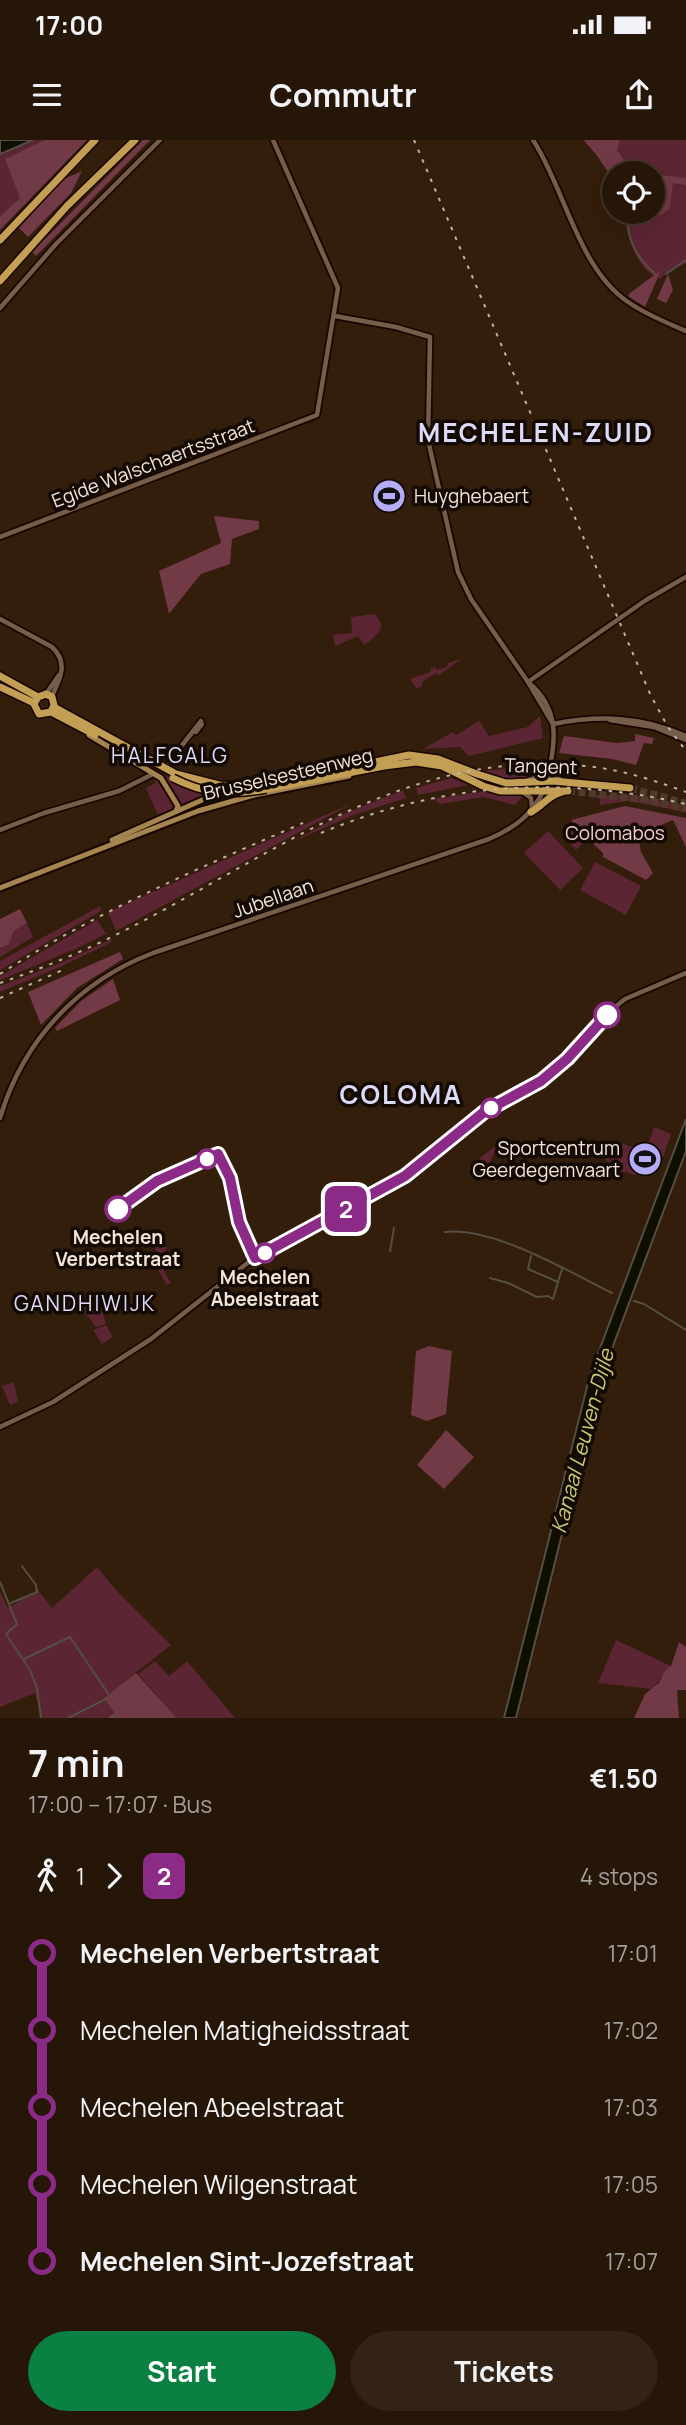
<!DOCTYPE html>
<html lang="en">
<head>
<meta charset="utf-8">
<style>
	:root { --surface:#261608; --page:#322316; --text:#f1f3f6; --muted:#a49f9c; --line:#423529; --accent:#0b8043 }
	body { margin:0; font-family:Manrope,sans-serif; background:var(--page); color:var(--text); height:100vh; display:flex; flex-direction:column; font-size:26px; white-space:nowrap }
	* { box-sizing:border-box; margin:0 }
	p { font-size:23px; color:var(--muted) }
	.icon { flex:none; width:38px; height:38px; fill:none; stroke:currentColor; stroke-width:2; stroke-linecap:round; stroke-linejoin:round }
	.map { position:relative; height:1578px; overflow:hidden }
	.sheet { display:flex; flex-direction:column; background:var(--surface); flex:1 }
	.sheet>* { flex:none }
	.badge { padding:0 14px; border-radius:10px; font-size:24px; line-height:46px }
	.controls { position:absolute; left:602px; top:21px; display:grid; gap:14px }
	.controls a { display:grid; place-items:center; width:63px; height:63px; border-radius:50%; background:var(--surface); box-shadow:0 7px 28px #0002,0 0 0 2px var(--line); font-size:35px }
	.map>.badge { position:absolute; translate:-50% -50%; box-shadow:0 0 0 4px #fff }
	.legs { display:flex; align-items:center; gap:10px; height:77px; padding:0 28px; font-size:23px }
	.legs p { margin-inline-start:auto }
	.summary { display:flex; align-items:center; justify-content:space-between; height:119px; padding:0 28px }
	h1 { font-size:38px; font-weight:700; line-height:52px }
	.cta { display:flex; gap:14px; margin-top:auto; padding:14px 28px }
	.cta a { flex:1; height:80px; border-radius:42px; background:var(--accent); color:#fff; font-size:28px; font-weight:700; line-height:80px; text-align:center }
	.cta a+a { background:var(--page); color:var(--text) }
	ul { padding:0 28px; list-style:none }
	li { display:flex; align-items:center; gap:24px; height:77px; font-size:26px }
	li i { display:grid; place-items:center; width:10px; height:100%; margin:0 9px; background:currentColor }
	li i::after { content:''; width:18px; height:18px; margin:-9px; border:5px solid; border-radius:50%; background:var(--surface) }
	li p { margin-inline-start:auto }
	li:first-child i { background:linear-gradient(#0000 50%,currentColor 0) }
	li:last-child i { background:linear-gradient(currentColor 50%,#0000 0) }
	.status { display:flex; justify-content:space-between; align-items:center; height:49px; padding:0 35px; background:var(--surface); direction:ltr }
	.status svg { height:19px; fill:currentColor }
	header { display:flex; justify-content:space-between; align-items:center; height:91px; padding:0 28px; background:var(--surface); font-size:32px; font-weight:700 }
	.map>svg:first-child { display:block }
	.green { fill:#5c2533; fill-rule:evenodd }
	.forest { fill:#723946 }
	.water { fill:#0f0f01; stroke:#544f42; stroke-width:2 }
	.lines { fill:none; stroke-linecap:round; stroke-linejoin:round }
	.stream { stroke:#544f42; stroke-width:2 }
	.highway-tunnel { stroke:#503b2a; stroke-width:7; stroke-dasharray:7 3.5; stroke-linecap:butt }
	.secondary-casing { stroke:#1a0600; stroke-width:8 }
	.primary-casing { stroke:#1a0600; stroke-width:9 }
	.highway-casing { stroke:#1a0600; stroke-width:10 }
	.secondary { stroke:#765d49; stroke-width:4.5 }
	.primary { stroke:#a48550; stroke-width:5 }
	.highway { stroke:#c29f54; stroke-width:7 }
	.rail { stroke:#c1b0a3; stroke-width:2; stroke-dasharray:3.5 7; stroke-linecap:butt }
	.highway-bridge-casing { stroke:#1a0600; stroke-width:10; stroke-linecap:butt }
	.highway-bridge { stroke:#c29f54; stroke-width:7 }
	.line-1-casing { stroke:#fff; stroke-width:16 }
	.line-1 { stroke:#8c2b87; stroke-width:10 }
	.stop-1-dot { fill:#fff; stroke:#8c2b87; stroke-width:3.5 }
	.labels { text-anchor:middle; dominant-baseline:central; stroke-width:7; stroke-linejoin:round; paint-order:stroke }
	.street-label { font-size:19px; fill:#f4e5da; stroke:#130a04 }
	.poi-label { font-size:19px; fill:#f4e5da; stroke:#130a04; text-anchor:start }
	.park-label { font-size:19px; fill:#f4cdd3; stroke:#130a04 }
	.stop-label { font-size:19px; font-weight:bold; fill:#f4e5da; stroke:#130a04 }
	.neighbourhood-label { font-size:21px; letter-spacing:2px; fill:#dddaf8; stroke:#130a04 }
	.water-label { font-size:21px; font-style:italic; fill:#c8cb72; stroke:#130a04 }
	.district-label { font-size:26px; font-weight:bold; letter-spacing:2px; fill:#dddaf8; stroke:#130a04 }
</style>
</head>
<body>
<div class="status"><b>17:00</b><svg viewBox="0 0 49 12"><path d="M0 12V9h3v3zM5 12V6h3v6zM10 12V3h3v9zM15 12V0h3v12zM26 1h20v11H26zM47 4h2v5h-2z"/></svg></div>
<header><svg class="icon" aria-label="menu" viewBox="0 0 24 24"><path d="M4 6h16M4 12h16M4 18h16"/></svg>Commutr<svg class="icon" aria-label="share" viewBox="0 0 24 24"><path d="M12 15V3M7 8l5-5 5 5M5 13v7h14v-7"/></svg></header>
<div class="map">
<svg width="686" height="1578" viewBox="0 0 686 1578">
	<rect width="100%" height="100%" fill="#331d0b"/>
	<g class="green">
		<polygon points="33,0 45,0 40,3 20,58 0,76 0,14"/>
		<path d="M583 0H686V123L666 133 660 139C636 130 626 95 626 72H653V33H614V41L594 11Z"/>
		<path d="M375 474 382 485C379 494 372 500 364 505L358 496 335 506 333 495 352 493 351 477Z"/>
		<polygon points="461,519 438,536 436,533 422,542 422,546 417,549 410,539 430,532 431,528 436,527 436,530 447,527 448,523"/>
		<polygon points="540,576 543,598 469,616 460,607 423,609 453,592 456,595 479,581 489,596 528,587"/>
		<path d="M522 626H544L538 631V636C516 643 498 638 478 632Z"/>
		<polygon points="159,633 205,654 180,666 169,643"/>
		<polygon points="156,636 164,643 175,667 158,675 146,648 156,643 154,637"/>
		<polygon points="451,638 468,645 418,655 416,648"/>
		<polygon points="403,650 406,658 351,676 290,703 341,675"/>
		<polygon points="486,651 523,655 515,665 484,657 440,664 433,659"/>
		<polygon points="596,655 633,655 686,666 686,672 629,661 600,665 600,659 596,658"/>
		<polygon points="350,664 351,664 116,791 108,772"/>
		<polygon points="573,687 586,700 576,710 563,696"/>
		<polygon points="548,691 583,728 560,750 524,713"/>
		<polygon points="595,722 641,746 626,775 580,750"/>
		<polygon points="100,766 101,771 0,830 0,821"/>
		<polygon points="97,780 106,794 73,810 0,840 0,836"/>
		<polygon points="27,783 33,797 0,817 0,808 8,805 14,791"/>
		<polygon points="114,798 110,803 60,827 0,852 0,846 65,821"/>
		<polygon points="654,987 671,994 663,1017 646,1010"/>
		<path d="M612 1003C627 1003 651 1011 646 1029L635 1035C622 1031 604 1028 604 1011ZM616 1007 642 1017 644 1023 642 1029 635 1031 640 1016 616 1007 610 1022 608 1012Z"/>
		<polygon points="494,1007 496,1008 484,1037 474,1035 468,1028"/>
		<polygon points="154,1096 157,1096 167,1109 165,1111 172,1120 162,1127 171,1143 167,1145 158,1130 161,1127 157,1128"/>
		<polygon points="98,1155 106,1184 96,1187 79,1164 89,1156"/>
		<polygon points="106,1185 113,1197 102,1204 93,1190"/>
		<polygon points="14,1242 18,1262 10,1265 2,1246"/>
		<polygon points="97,1427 115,1449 171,1505 104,1558 114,1574 107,1578 42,1578 35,1553 0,1567 0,1452 8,1468 38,1450 52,1468"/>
		<path d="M616 1500 671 1526C662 1534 660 1543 651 1549L598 1543Z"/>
		<polygon points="155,1521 169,1536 187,1521 235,1578 177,1578 138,1534"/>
	</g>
	<g class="forest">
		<polygon points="45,0 87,0 0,90 0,76 20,58 5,19"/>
		<polygon points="143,0 150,0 36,116 32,112"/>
		<polygon points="584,0 620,0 617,10 626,23 636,29 636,33 614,33 614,41 598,17"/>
		<polygon points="82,31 71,53 28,97 19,88 64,39"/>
		<polygon points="653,34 686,38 686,45 673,43 670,68 661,75 653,69"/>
		<polygon points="661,130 645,167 628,156 630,153"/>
		<polygon points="668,134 673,150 666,163 657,159"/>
		<polygon points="214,376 259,381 259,389 232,399 230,424 201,434 169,474 159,431 221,403"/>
		<polygon points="635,594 654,598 652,604 644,603 636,625 612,619 559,613 564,596 617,603 635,601"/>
		<polygon points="625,666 686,678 686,707 673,680 638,695 641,712 653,733 646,740 603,717 603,713 575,687 571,680"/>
		<polygon points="20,769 27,783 14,791 8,805 0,808 0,779"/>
		<polygon points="120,812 123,819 77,848 41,885 28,852"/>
		<polygon points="113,839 120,860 57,891 55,888 81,861"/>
		<polygon points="429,1206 452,1211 446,1274 427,1281 411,1275 416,1211"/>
		<polygon points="446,1290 474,1317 444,1349 417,1325"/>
		<polygon points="679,1502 686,1507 686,1550 677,1550 679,1578 634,1578 645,1554 659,1543 664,1532 671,1526"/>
		<polygon points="136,1533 177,1578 107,1578 114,1573 104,1558"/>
	</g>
	<g class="water">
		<polygon points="0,0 33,0 0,14"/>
		<polygon points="686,979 686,1011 601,1238 516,1578 504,1578 590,1235"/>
	</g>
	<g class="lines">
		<g class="stream">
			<path d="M627 72C626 98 636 117 655 134"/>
			<polyline points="666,134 686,120"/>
			<path d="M445 1092C492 1086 570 1132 612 1153"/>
			<polyline points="390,1111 394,1088"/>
			<polyline points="531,1116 528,1129 558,1142 562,1129"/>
			<polyline points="490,1138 508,1143 537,1157 548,1156 553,1159 558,1142"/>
			<polyline points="634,1161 644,1164 686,1190"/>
			<polyline points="0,1442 17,1484 6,1494 30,1530 37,1548 41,1578"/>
			<polyline points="11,1463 37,1452 36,1445 22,1426"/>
			<polyline points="24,1519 70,1497 109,1555"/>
			<polyline points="68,1578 108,1558"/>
			<polyline points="110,1578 115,1576"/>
		</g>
		<g class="highway-tunnel">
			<polyline points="630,648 686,663"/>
			<polyline points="568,651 648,660 686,669"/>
		</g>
		<defs>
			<g id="secondary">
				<path d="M533 0C565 49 578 128 628 162 645 174 667 183 686 191"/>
				<polyline points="0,168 56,104 160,0"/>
				<polyline points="335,176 396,187 430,197 428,300 458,432 471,459 528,542 553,584"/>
				<polyline points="0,397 317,275 338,148 273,0"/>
				<path d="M0 479 52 507C69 523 60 539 52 556"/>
				<path d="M528 542C561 569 556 603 547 641"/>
				<polyline points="528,542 646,460 686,437"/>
				<polyline points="46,554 59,535"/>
				<polyline points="610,580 654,587 686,600"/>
				<path d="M553 584C599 575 642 576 686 596"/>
				<polyline points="196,592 202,584"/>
				<polyline points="169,622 201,581"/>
				<polyline points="550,627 555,636 562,641"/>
				<polyline points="529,640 541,636 550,625"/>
				<polyline points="524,653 531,658 532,668"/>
				<polyline points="0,690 44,673 119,651 151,635"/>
				<path d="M0 978C23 901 77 842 153 813L489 699C514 688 533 675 544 649"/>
				<polyline points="0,1287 53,1262 151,1199 250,1121 405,1036 480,974 541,941 567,919 609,872 625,859 686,833"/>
			</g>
			<g id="primary">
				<polyline points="89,595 161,638 178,666 176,671"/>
				<polyline points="112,700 218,653"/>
				<polyline points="0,748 198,671 254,655 349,636"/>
			</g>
			<g id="highway">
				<polyline points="0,100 95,0"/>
				<polyline points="0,141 67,66 135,0"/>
				<polyline points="0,536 38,557"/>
				<polyline points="0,547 34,563"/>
				<polyline points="54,567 176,634 219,645 252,647 409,615 438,619 477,634 506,643 553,641 630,648"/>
				<polyline points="51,572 54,565 52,557 46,554 38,557 34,564 39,574 51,572 95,595"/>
				<polyline points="266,649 384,626 416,622 442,626 483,646 500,651 568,651"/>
				<path d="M531 672C543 666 548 655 562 652"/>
			</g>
		</defs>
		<use href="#secondary" class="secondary-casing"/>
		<use href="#primary" class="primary-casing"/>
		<use href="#highway" class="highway-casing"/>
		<use href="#secondary" class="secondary"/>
		<use href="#primary" class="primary"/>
		<use href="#highway" class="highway"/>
		<g class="rail">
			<polyline points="414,0 651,556 668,587 686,611"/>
			<path d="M321 693C441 643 559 635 686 664"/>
			<path d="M0 834C96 772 199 728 303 683"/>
			<path d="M0 843C49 826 96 806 141 782 288 705 418 605 594 627 626 631 656 641 686 652"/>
			<polyline points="0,858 67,828"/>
		</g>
		<defs>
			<path id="highway-bridge" d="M173 638C204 654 231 656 266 649"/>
		</defs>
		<use href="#highway-bridge" class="highway-bridge-casing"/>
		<use href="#highway-bridge" class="highway-bridge"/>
	</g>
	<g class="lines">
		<defs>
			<polyline id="line-1" points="118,1069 157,1041 218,1014 230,1038 239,1082 255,1118 405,1036 484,972 541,941 567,919 607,875"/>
		</defs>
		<use href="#line-1" class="line-1-casing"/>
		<use href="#line-1" class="line-1"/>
	</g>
	<defs>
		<symbol id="stadium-disc" viewBox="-11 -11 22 22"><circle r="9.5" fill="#b5acf8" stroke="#130a04"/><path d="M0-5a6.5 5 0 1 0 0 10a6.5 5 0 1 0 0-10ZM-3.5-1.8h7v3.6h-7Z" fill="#111"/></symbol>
	</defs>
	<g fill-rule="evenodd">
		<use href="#stadium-disc" x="370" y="337" width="38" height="38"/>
		<use href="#stadium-disc" x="626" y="1000" width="38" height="38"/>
	</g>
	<g class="stop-1-dot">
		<circle cx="607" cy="875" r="12"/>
		<circle cx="491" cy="968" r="9"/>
		<circle cx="207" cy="1019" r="9"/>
		<circle cx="118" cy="1069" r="12"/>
		<circle cx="265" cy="1113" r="9"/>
	</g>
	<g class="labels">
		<g class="street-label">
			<text transform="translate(153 323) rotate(-21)">Egide Walschaertsstraat</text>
			<text transform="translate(541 626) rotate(2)">Tangent</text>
			<text transform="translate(288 634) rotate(-13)">Brusselsesteenweg</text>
			<text transform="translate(273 758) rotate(-19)">Jubellaan</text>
		</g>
		<g class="poi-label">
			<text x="414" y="356">Huyghebaert</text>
			<text x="620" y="1008" text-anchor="end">Sportcentrum<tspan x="620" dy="22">Geerdegemvaart</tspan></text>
		</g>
		<g class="park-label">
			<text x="615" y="693">Colomabos</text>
		</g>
		<g class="stop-label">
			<text x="118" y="1097">Mechelen<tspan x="118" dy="22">Verbertstraat</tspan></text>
			<text x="265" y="1137">Mechelen<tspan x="265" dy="22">Abeelstraat</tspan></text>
		</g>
		<g class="neighbourhood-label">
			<text x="170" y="615">HALFGALG</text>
			<text x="85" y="1163">GANDHIWIJK</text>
		</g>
		<g class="water-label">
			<text transform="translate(582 1301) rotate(-75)">Kanaal Leuven-Dijle</text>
		</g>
		<g class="district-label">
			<text x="536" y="292">MECHELEN-ZUID</text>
			<text x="401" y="954">COLOMA</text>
		</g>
	</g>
</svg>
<div class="controls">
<a><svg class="icon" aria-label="locate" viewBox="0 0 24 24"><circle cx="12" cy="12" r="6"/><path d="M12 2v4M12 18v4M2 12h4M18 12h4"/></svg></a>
</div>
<b class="badge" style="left:346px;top:1069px;background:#8c2b87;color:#fff">2</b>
</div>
<section class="sheet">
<div class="summary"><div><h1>7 min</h1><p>17:00 – 17:07 · Bus</p></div><b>€1.50</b></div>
<div class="legs"><svg class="icon" aria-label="walk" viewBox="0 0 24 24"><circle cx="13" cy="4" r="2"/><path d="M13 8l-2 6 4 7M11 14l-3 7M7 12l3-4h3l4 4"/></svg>1<svg class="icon" aria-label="forward" viewBox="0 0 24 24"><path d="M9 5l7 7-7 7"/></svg><b class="badge" style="background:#8c2b87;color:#fff">2</b><p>4 stops</p></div>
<ul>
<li><i style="color:#8c2b87"></i><b>Mechelen Verbertstraat</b><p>17:01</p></li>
<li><i style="color:#8c2b87"></i><span>Mechelen Matigheidsstraat</span><p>17:02</p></li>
<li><i style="color:#8c2b87"></i><span>Mechelen Abeelstraat</span><p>17:03</p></li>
<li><i style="color:#8c2b87"></i><span>Mechelen Wilgenstraat</span><p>17:05</p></li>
<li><i style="color:#8c2b87"></i><b>Mechelen Sint-Jozefstraat</b><p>17:07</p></li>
</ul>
<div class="cta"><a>Start</a><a>Tickets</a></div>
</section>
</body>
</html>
